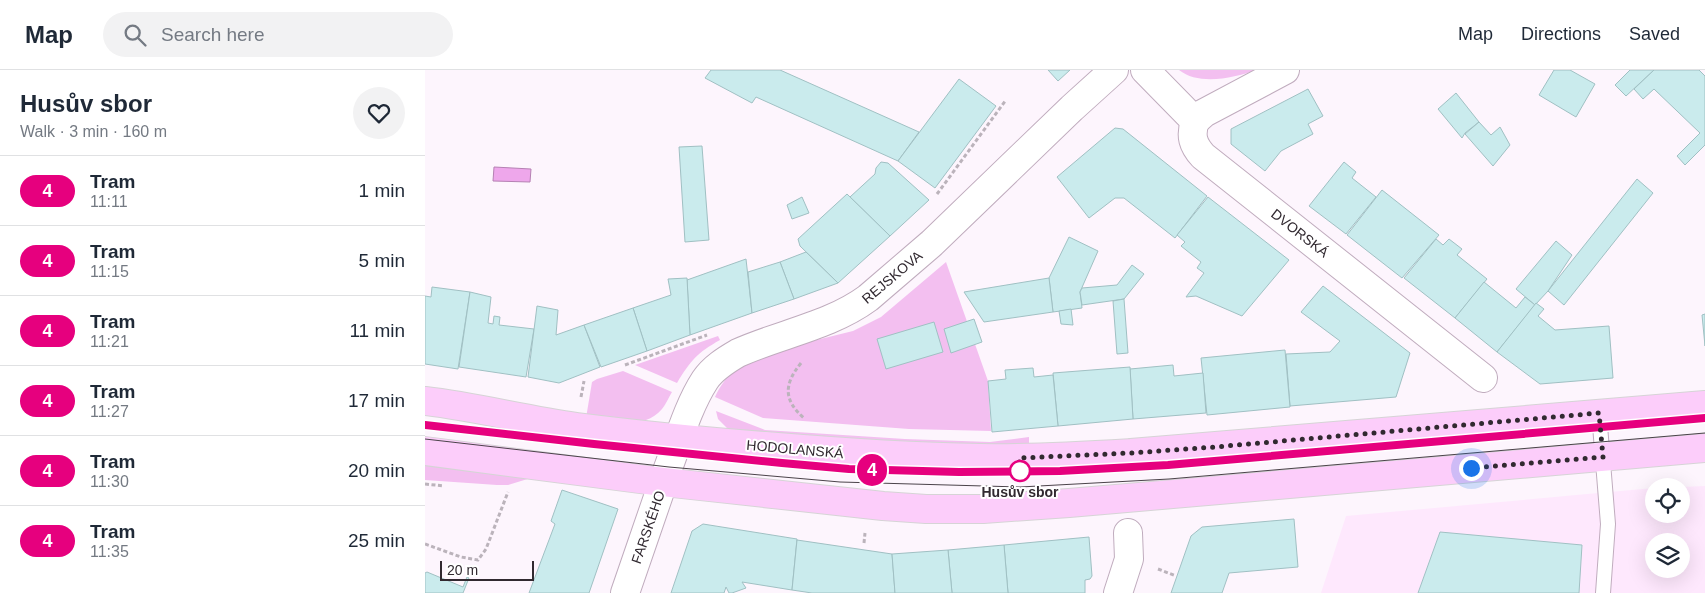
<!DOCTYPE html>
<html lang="en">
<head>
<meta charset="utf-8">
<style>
	:root { --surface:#fff; --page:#f2f2f3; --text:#1f2937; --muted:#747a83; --line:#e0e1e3 }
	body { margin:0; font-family:Helvetica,sans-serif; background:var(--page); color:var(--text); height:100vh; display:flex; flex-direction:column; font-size:19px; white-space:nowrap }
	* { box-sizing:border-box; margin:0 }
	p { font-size:16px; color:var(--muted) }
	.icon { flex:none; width:28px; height:28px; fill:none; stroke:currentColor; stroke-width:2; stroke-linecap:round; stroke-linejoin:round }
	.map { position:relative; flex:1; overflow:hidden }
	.sheet { display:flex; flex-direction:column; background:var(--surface); width:425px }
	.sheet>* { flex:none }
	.badge { padding:0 10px; border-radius:16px; font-size:18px; line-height:32px }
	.tools { position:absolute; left:1220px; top:408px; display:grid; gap:10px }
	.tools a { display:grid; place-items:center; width:45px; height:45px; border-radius:50%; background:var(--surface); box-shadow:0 5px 20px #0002; font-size:25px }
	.scale { position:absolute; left:15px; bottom:12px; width:94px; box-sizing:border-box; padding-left:5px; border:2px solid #312930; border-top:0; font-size:14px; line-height:18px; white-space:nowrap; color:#312930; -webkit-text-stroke:4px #fff; paint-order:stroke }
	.you { position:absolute; width:25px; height:25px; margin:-12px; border:4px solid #fff; border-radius:50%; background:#1a73e8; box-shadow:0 0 0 8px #1a73e833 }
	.map>.badge { position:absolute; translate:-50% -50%; box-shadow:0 0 0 2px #fff }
	.round { display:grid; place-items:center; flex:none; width:52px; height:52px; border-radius:26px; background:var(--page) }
	.headline { display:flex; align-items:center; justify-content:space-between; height:85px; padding:0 20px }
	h1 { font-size:24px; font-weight:800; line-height:38px }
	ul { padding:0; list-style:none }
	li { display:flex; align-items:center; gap:15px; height:70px; padding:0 20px; border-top:1px solid var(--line) }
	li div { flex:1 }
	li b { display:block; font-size:19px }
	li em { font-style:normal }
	li .badge { min-width:55px; font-weight:700; text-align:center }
	header { display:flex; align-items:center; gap:30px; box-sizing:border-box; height:70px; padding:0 25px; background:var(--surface); border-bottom:1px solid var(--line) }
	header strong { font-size:24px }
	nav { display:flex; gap:28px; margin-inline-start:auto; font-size:18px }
	.search { width:350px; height:45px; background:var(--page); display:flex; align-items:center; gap:12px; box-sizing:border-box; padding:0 18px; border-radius:28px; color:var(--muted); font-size:19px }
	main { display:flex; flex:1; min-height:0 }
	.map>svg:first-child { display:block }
	.built { fill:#fee8fd; fill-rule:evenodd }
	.green { fill:#f3bff0 }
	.water { fill:#eea7eb; stroke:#b581b3 }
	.building { fill:#caebed; stroke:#a0c0c3 }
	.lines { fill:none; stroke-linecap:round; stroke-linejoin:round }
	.service-casing { stroke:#c0acbe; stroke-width:16 }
	.minor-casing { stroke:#c0acbe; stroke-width:30 }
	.primary-casing { stroke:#d6d4d6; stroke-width:30 }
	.path { stroke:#bbb3bb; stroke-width:3; stroke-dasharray:4 2.5; stroke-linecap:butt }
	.service { stroke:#fff; stroke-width:14 }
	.minor { stroke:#fff; stroke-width:28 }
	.primary { stroke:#fccdfa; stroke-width:28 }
	.tram { stroke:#4b434a; stroke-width:1 }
	.line-casing { stroke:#fff; stroke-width:11 }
	.line { stroke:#e6007e; stroke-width:8 }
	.walk { stroke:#312930; stroke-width:5; stroke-dasharray:0 9 }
	.stop-dot { fill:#fff; stroke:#e6007e; stroke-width:2.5 }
	.labels { text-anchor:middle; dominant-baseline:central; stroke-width:4; stroke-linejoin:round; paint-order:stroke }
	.street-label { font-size:14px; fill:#312930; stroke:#fff }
	.stop-label { font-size:14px; font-weight:bold; fill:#312930; stroke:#fff }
</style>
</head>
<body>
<header>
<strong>Map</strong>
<div class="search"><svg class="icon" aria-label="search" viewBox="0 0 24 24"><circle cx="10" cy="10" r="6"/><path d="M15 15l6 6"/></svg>Search here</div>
<nav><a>Map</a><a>Directions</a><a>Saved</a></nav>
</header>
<main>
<section class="sheet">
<div class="headline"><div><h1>Husův sbor</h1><p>Walk · 3 min · 160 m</p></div><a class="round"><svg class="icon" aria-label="heart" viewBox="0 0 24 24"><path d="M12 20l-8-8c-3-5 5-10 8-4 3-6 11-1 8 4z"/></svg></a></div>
<ul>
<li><span class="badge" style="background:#e6007e;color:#fff">4</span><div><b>Tram</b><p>11:11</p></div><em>1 min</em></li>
<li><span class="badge" style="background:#e6007e;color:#fff">4</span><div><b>Tram</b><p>11:15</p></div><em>5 min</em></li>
<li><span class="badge" style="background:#e6007e;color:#fff">4</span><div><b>Tram</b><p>11:21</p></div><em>11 min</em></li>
<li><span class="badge" style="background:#e6007e;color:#fff">4</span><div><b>Tram</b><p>11:27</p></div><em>17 min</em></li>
<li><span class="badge" style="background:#e6007e;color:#fff">4</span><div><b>Tram</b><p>11:30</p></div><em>20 min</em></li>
<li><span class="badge" style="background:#e6007e;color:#fff">4</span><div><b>Tram</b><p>11:35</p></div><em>25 min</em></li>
</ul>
</section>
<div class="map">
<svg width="1280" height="523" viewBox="0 0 1280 523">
	<rect width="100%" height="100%" fill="#fdf5fd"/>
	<path class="built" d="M1280 416V523H896L921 446 1229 418V444H1256V417ZM1229 471H1256V499H1229Z"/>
	<g class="green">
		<path d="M754 0H831C809 8 774 16 754 0Z"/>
		<path d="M521 192 563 311 566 361 484 359 338 348 290 327C295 316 301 308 309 300L371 275 428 261 456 247Z"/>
		<path d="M293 266 295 270C272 283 266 290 252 313L210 295Z"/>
		<path d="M198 301 247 322C244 327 241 334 237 339 218 361 186 351 161 348L167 312 172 309Z"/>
		<polygon points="291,341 340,360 480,369 565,372 604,367 604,377 386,371 304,360 293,349"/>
		<polygon points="0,394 109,407 83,415 72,415 0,410"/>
	</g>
	<polygon class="water" points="69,97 106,99 105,112 68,111"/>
	<g class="building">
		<polygon points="286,0 355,0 494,62 473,91 331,27 327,33 280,8"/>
		<polygon points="623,0 645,0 633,11"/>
		<polygon points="1129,0 1145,0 1170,14 1151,47 1114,25"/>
		<polygon points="1205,0 1229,0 1201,26 1190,15"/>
		<polygon points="1229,0 1274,0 1280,6 1280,75 1260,95 1252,86 1275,63 1229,19 1218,29 1209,19"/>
		<polygon points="534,9 571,36 510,118 473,91"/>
		<polygon points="883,19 898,46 883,54 888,64 856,81 840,101 806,74 806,59"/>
		<polygon points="1031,23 1054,52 1040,63 1037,68 1013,39"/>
		<polygon points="1054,52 1066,65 1075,57 1085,75 1068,96 1040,64"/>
		<polygon points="690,58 698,59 782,126 750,168 699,128 690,128 664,148 632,107"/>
		<polygon points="277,76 284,170 260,172 254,77"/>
		<polygon points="456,92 463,93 504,130 465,166 425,127 450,104 451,98"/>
		<polygon points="919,92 931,102 927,108 951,127 921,164 884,136"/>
		<polygon points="1212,109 1228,123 1139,235 1123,221"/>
		<polygon points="957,120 1014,165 977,208 922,165"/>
		<polygon points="422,124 465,166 413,213 375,176 373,169"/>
		<polygon points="377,127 384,143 367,149 362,135"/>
		<polygon points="783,127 864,190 817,246 771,226 761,227 779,203 772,198 776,192 756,176 760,172 752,165"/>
		<polygon points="644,167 673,181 655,222 657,238 628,242 624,208"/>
		<polygon points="1011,169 1018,175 1024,169 1037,179 1032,185 1062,209 1030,248 979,208"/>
		<polygon points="1131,171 1147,185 1123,221 1110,235 1091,219"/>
		<polygon points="381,182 413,213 369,229 355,192"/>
		<polygon points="321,189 327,243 265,265 262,210"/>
		<polygon points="355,192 369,229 327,243 323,202"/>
		<polygon points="707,195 719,204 699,229 657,235 655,222 657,218 692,215"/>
		<polygon points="262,208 265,265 222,281 208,238 246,225 243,209"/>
		<polygon points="624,208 628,242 559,252 539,222"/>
		<polygon points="1059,212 1091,238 1100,227 1110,235 1072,282 1030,248"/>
		<polygon points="898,216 985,283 971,327 865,336 861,284 905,282 915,271 876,242"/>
		<polygon points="7,217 45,222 33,299 0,294 0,226 6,227"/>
		<polygon points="45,222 66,227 63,253 68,254 69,246 75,247 74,255 109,259 101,307 34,297"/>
		<polygon points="699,229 703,283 692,284 688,231"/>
		<polygon points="1111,233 1119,239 1113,246 1130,260 1184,256 1188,308 1115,314 1072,282"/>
		<polygon points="112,236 133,240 131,265 159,255 175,297 134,313 103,307"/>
		<polygon points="208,238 222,281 176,297 159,255"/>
		<polygon points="646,239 648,255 636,254 634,241"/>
		<polygon points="1280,244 1280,276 1277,245"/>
		<polygon points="549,249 557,272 526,283 519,259"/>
		<polygon points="509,252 518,282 461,299 452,269"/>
		<polygon points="860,280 865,337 782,345 776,288"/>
		<polygon points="748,295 749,306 778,303 781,343 708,349 705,299"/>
		<polygon points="705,297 708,349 633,356 628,303"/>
		<polygon points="608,298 609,307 628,305 633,356 567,362 563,311 581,309 580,300"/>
		<polygon points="137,420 193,439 164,523 104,523 130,454 126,451"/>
		<polygon points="869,449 873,497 804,503 797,523 746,523 766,466 777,457"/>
		<polygon points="278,454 372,469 367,520 317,512 321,518 307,523 304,523 301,517 299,523 246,523 267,461"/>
		<polygon points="1015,462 1157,475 1154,523 993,523"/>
		<polygon points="664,467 667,506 665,509 660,510 660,523 583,523 579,475"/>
		<polygon points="372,470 467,484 470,523 387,523 367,520"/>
		<polygon points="579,475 583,523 527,523 523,480"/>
		<polygon points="523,480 527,523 470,523 467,484"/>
		<polygon points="2,502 38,517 42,507 44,508 38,523 0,523 0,503"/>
	</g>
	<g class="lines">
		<defs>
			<polyline id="service" points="1174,343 1183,454 1178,523"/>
			<g id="minor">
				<path d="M720 0 770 51C765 66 768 75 778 86L1058 308"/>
				<polyline points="770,51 779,43 860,0"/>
				<path d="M200 523C214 482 228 442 242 401 253 372 263 336 280 310 288 298 301 290 313 283 355 264 405 256 443 228L507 173 647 38 689 0"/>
				<polyline points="693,523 704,489 703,463"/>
			</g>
			<g id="primary">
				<path d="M0 331C51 337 101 350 152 357 215 365 277 371 340 376 412 382 483 387 555 388 605 389 655 386 706 383L1280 335"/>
				<polyline points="0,381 238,412 458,436 501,439 558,439 644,433 1280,378"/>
			</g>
		</defs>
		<use href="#service" class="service-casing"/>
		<use href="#minor" class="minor-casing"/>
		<use href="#primary" class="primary-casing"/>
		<g class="path">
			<polyline points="512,124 581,30"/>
			<path d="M376 293C359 314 358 330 379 348"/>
			<polyline points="200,295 282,265"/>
			<polyline points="156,327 159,311"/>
			<polyline points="0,414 19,416"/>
			<polyline points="439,473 440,463"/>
			<polyline points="0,474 36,487 53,490 61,479 83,422"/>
			<polyline points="733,499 751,506"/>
		</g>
		<use href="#service" class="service"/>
		<use href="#minor" class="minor"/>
		<use href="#primary" class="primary"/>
		<g class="tram">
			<path d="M0 355C92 367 184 377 276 385 349 392 421 400 495 401 641 405 787 392 933 379 1049 368 1164 358 1280 348"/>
			<polyline points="0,369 244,397 415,412 595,417 744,409 1280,363"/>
		</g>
	</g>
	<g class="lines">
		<defs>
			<polyline id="line" points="0,355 169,374 357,393 424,399 534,402 635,401 743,395 1280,348"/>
		</defs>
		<use href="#line" class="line-casing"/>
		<use href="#line" class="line"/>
		<polyline class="walk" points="595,401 594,388 706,383 790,377 1174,343 1178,387 1046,398"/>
	</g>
	<circle class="stop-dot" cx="595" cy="401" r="10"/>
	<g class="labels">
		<g class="street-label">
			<text transform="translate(875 163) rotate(38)">DVORSKÁ</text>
			<text transform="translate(467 207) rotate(-40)">REJSKOVA</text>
			<text transform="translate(370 379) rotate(5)">HODOLANSKÁ</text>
			<text transform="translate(223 457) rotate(-71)">FARSKÉHO</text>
		</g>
		<g class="stop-label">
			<text x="595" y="422">Husův sbor</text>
		</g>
	</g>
</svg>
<div class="tools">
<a><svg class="icon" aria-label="locate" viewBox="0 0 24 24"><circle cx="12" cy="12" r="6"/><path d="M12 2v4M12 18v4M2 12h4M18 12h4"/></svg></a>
<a><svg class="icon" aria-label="layers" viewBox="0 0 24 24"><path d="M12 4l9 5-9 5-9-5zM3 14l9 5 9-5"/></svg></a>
</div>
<div class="scale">20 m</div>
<div class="you" style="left:1046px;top:398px"></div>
<b class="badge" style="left:447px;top:400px;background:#e6007e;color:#fff">4</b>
</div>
</main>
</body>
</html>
